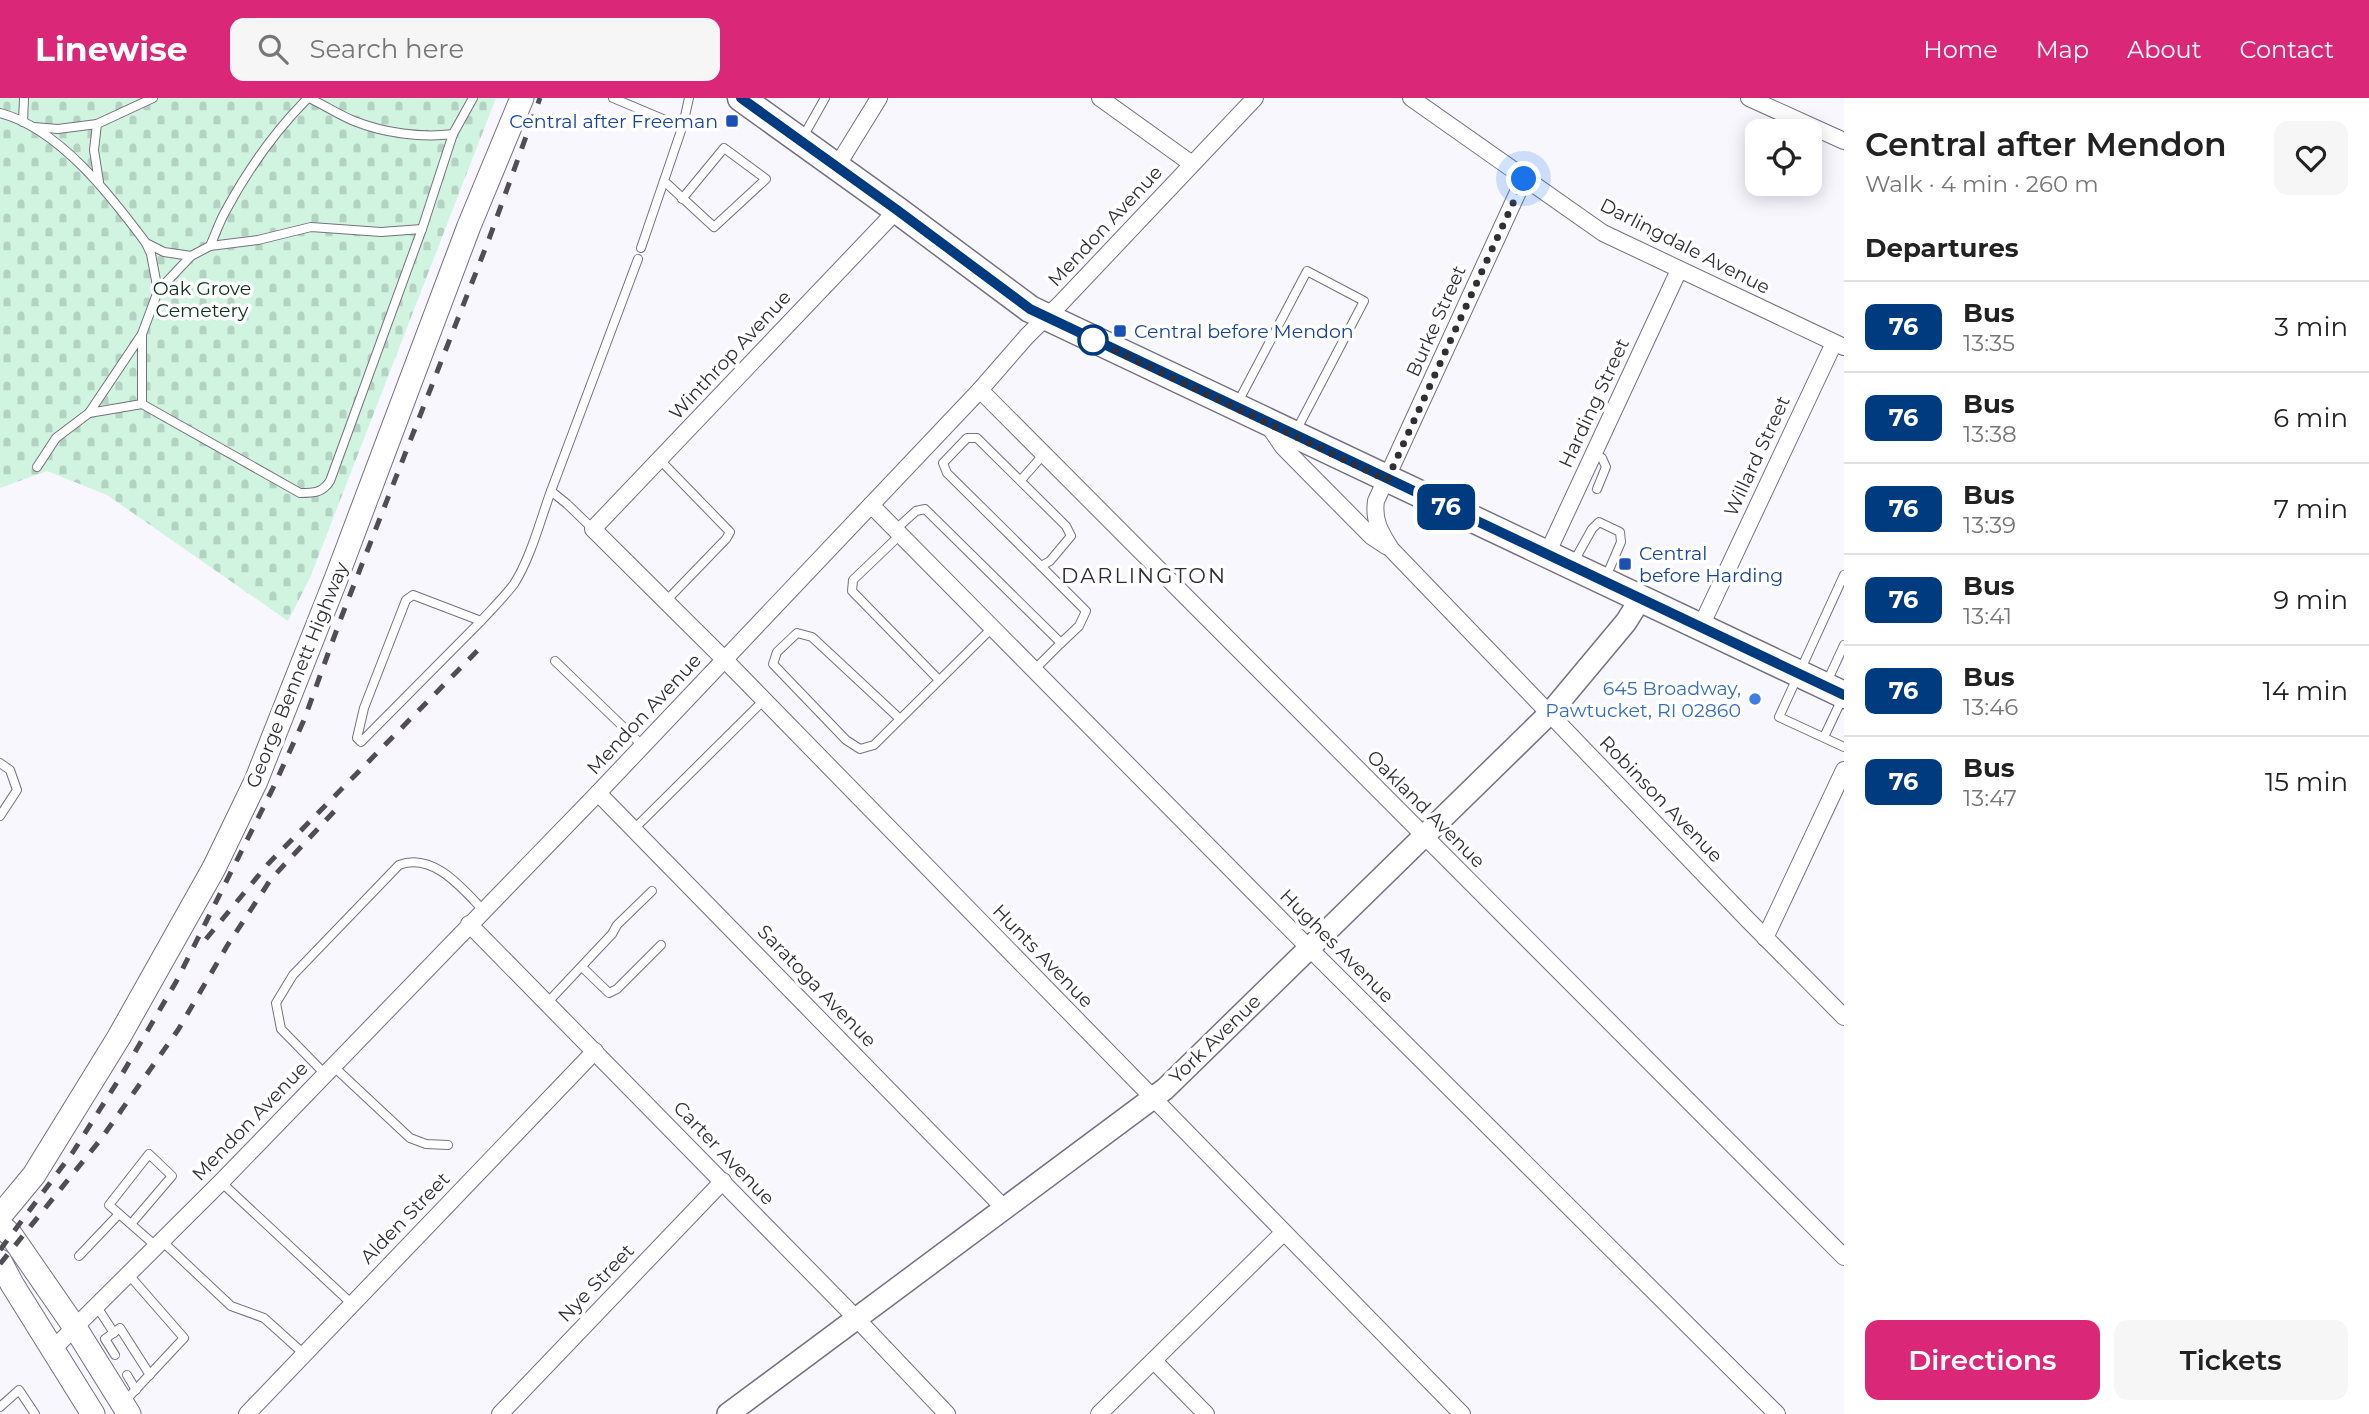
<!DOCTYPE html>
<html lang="en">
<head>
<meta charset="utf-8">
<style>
	:root { --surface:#fff; --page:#f6f6f6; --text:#222; --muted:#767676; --line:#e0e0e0; --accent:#db2777 }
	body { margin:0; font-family:Montserrat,sans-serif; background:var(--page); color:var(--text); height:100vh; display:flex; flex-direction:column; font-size:26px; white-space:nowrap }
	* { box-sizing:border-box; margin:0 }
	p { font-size:23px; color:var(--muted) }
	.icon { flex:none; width:38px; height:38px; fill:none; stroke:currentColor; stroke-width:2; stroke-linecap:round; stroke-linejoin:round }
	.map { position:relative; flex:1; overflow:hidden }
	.sheet { display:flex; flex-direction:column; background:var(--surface); width:525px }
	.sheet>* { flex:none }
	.badge { padding:0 14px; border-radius:10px; font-size:24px; line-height:46px }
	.controls { position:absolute; left:1745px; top:21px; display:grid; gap:14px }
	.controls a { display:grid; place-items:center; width:77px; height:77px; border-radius:14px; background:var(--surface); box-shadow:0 4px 18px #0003; font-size:35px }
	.you { position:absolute; width:35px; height:35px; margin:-18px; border:5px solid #fff; border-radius:50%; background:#1a73e8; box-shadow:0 0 0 10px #1a73e833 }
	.map>.badge { position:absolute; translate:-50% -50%; box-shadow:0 0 0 4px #fff }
	h2 { padding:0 21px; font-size:26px; line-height:63px }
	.round { display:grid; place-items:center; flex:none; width:74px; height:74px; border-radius:14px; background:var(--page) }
	.summary { display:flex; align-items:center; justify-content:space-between; height:119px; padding:0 21px }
	h1 { font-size:33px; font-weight:600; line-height:52px }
	.cta { display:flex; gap:14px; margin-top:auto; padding:14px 21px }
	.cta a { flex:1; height:80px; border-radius:14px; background:var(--accent); color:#fff; font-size:28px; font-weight:600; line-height:80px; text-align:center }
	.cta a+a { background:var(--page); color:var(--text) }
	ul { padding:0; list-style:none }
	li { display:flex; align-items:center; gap:21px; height:91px; padding:0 21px; border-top:2px solid var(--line) }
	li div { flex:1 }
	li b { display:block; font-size:26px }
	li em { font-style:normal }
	li .badge { min-width:77px; font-weight:700; text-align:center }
	header { display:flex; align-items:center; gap:42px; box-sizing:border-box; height:98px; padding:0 35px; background:var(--accent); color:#fff }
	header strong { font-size:33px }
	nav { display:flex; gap:38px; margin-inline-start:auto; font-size:24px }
	.search { width:490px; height:63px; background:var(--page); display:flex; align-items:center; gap:18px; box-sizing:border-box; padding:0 24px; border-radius:14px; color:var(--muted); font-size:26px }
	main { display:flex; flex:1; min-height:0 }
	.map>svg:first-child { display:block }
	.cemetery { fill:url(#cemetery-stones) }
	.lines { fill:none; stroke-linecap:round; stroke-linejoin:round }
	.service-casing { stroke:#767080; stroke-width:10 }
	.minor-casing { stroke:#767080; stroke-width:18 }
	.tertiary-casing { stroke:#767080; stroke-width:24 }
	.secondary-casing { stroke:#767080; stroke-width:25 }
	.primary-casing { stroke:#767080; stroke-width:29 }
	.service { stroke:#fff; stroke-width:8 }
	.minor { stroke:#fff; stroke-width:16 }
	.tertiary { stroke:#fff; stroke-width:21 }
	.secondary { stroke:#fff; stroke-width:23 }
	.primary { stroke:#fff; stroke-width:26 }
	.rail { stroke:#504d54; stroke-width:5; stroke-dasharray:12 12; stroke-linecap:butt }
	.line-casing { stroke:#fff; stroke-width:16 }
	.line { stroke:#003b80; stroke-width:10 }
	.walk { stroke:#312e35; stroke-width:7; stroke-dasharray:0 12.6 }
	.transit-dot { fill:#1a4fb4; stroke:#fff; stroke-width:2.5 }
	.stop-dot { fill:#fff; stroke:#003b80; stroke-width:3.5 }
	.shop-dot { fill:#3f7fe0; stroke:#fff; stroke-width:2.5 }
	.labels { text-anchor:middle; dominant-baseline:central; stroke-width:7; stroke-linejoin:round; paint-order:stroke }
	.transit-label { font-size:19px; fill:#164399; stroke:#fff; text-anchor:start }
	.street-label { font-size:19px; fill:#312e35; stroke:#fff }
	.park-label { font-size:19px; fill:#0e3222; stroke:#fff }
	.shop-label { font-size:19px; fill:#366cbe; stroke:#fff; text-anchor:end }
	.neighbourhood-label { font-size:21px; letter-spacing:2px; fill:#312b39; stroke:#fff }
</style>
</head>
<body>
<header>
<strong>Linewise</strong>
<div class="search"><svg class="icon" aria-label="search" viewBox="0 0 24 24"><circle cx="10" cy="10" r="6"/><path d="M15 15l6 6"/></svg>Search here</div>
<nav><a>Home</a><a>Map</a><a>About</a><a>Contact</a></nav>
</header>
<main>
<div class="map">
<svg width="1844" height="1316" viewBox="0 0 1844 1316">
	<defs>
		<pattern id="cemetery-stones" width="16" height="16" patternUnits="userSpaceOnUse" patternTransform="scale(1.75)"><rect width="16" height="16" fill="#d1f4e1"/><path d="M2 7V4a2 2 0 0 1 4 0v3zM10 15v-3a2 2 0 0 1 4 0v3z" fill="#b4d2c2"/></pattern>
	</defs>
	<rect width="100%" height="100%" fill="#f9f7fe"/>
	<polygon class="cemetery" points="0,0 496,0 310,480 288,523 107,397 47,373 0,390"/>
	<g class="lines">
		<defs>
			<g id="service">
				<path d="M309 0C324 7 339 17 354 23 384 35 421 40 453 36"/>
				<polyline points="613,0 682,29"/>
				<path d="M0 15C59 30 111 98 146 145"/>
				<polyline points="23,24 24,0"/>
				<polyline points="34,29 58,31 97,26"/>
				<polyline points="803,39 825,0"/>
				<polyline points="664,83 714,129 766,81 724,50 682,101"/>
				<polyline points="99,84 94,52 97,26 153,0"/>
				<path d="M210 148C215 137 219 125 225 114 247 73 276 32 308 0"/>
				<polyline points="641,150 683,27 689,0"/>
				<polyline points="158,193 151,156 146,145 164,154 191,158"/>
				<polyline points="142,236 158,193 191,158 210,148 258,142 311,129 381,134 422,131"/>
				<path d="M142 306V236L89 315 142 306 300 395C314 395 322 395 330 383L422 131 453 36 473 0"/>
				<polyline points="1237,306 1307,173 1364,203 1296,333"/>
				<polygon points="967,340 977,340 1066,428 1071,438 1050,463 1041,468 947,375 943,365"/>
				<polyline points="1594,356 1602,360 1606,369 1597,391"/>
				<polyline points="660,362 730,434 726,441 666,503"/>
				<polyline points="37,369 56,340 89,315"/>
				<polyline points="1021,382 1044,356"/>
				<polyline points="593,431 567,406 551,393 638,161"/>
				<polyline points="895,432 916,413 925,411 1061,545 1079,528 1086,513 1041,468"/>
				<polyline points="900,437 853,482 852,493 939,582"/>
				<polyline points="1573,465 1592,431 1599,424 1620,434 1621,444 1606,479"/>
				<polyline points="1844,477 1779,619 1844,649"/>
				<path d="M481 523 413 497 406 502 364 610 357 640 361 644 481 523C492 511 504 499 514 486 531 459 540 423 551 393"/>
				<polyline points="555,563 643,648"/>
				<polyline points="1034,572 1061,545"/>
				<polyline points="1826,586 1844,547"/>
				<polyline points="900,621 812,539 797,535 777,554 773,566 846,642 860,651 874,647 992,530"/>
				<polyline points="1824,639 1842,601"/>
				<polyline points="0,665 10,672 17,692 0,718"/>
				<polyline points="634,731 764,602"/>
				<polyline points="582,869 609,895 617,891 661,847"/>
				<polyline points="547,905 612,836 617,827 652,793"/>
				<polyline points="333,968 410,1040 426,1046 448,1047"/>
				<path d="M325 976 281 931 276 905 293 877 399 767C433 754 462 790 483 812"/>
				<polyline points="221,1084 352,1206"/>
				<polyline points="131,1126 172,1078 149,1056 109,1107 157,1149"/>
				<polyline points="162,1143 231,1208 264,1220 304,1256"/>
				<polyline points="79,1158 119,1116"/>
				<polyline points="97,1209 114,1235"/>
				<polyline points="115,1257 105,1241 120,1230 150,1277"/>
				<polyline points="127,1277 136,1292"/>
				<polyline points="124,1304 184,1240 129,1177"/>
				<polyline points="0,1309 19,1292 35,1316"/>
			</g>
			<g id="minor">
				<polyline points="1100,0 1192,66"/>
				<polyline points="1411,0 1603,135 1844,249"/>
				<polyline points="1749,0 1844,43"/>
				<polyline points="837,68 879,0"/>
				<path d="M1524 81 1376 403C1373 423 1381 435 1391 451L1747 821 1844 919"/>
				<polyline points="897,112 593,431 724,561 1462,1316"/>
				<polyline points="980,292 1844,1159"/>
				<polyline points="1268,327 1283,349 1371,438 1386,448"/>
				<polyline points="871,407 1309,850 1777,1316"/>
				<polyline points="1547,456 1679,172"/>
				<polyline points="1701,528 1834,245"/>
				<polyline points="598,695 1005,1111"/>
				<polyline points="469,826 855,1219 947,1316"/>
				<polyline points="1765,840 1844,672"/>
				<polyline points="53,1251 221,1084 598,695 980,292 1027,238 1061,205 1255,0"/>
				<polyline points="1154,1263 1206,1316"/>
				<polyline points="247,1316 595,953"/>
				<polyline points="500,1316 723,1083"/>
				<polyline points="1099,1316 1283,1135"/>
			</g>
			<polyline id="tertiary" points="728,1316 1165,991 1550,615 1626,524 1641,500"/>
			<g id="secondary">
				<polyline points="0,1118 34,1077 119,939 214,770 256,683 336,481 469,128 522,0"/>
				<polyline points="0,1127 11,1137 76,1231 129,1316"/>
				<polyline points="0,1163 12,1186 93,1316"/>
			</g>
			<polyline id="primary" points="741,0 897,112 1030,211 1844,597"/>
		</defs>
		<use href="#service" class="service-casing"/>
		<use href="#minor" class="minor-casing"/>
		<use href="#tertiary" class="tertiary-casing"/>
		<use href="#secondary" class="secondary-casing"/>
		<use href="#primary" class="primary-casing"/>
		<use href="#service" class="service"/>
		<use href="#minor" class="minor"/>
		<use href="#tertiary" class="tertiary"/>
		<use href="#secondary" class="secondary"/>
		<use href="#primary" class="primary"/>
		<g class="rail">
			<polyline points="206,841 268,766 481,549"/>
			<polyline points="0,1152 73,1054 121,978 176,884 273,690 304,622 341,520 489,141 540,0"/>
			<polyline points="0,1166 101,1041 178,932 227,848 271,781 341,706"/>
		</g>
	</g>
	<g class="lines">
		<defs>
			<polyline id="line" points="741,0 897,112 1030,211 1844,597"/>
		</defs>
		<use href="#line" class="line-casing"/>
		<use href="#line" class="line"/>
		<polyline class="walk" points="1093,242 1387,382 1524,81"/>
	</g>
	<g class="transit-dot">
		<rect x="725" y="16" width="14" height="14" rx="3.5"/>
		<rect x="1113" y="226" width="14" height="14" rx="3.5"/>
		<rect x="1618" y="459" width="14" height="14" rx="3.5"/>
	</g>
	<circle class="stop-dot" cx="1093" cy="242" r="14"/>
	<circle class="shop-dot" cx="1755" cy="601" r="7"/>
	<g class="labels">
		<g class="transit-label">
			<text x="718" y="23" text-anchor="end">Central after Freeman</text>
			<text x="1134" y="233">Central before Mendon</text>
			<text x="1639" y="455">Central<tspan x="1639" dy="22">before Harding</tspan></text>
		</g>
		<g class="street-label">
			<text transform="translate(1105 128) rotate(-47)">Mendon Avenue</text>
			<text transform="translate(1685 148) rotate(27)">Darlingdale Avenue</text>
			<text transform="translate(1436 223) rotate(-66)">Burke Street</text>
			<text transform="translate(730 257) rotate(-47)">Winthrop Avenue</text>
			<text transform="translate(1594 305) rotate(-65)">Harding Street</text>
			<text transform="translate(1757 358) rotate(-65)">Willard Street</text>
			<text transform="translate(297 577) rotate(-68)">George Bennett Highway</text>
			<text transform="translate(644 616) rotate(-47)">Mendon Avenue</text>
			<text transform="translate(1661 701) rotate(46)">Robinson Avenue</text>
			<text transform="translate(1426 711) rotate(45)">Oakland Avenue</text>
			<text transform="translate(1337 848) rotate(45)">Hughes Avenue</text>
			<text transform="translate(1043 858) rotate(46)">Hunts Avenue</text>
			<text transform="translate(817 888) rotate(46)">Saratoga Avenue</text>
			<text transform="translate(1215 941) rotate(-44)">York Avenue</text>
			<text transform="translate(250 1023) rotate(-46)">Mendon Avenue</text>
			<text transform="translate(724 1055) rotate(46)">Carter Avenue</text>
			<text transform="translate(405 1120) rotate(-46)">Alden Street</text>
			<text transform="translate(596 1185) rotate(-46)">Nye Street</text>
		</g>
		<g class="park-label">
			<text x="202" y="190">Oak Grove<tspan x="202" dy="22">Cemetery</tspan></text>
		</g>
		<g class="shop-label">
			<text x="1741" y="590">645 Broadway,<tspan x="1741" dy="22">Pawtucket, RI 02860</tspan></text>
		</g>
		<g class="neighbourhood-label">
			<text x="1144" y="477">DARLINGTON</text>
		</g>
	</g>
</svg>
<div class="controls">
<a><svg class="icon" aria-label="locate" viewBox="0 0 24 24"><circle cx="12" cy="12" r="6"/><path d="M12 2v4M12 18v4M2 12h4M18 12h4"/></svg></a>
</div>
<div class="you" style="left:1524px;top:81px"></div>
<b class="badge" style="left:1446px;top:409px;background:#003b80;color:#fff">76</b>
</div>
<section class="sheet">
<div class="summary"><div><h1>Central after Mendon</h1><p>Walk · 4 min · 260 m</p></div><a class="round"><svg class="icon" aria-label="heart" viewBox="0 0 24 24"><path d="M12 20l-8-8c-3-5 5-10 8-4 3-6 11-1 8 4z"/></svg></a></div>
<h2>Departures</h2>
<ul>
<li><span class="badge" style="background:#003b80;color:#fff">76</span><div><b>Bus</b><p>13:35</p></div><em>3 min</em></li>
<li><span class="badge" style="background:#003b80;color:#fff">76</span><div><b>Bus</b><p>13:38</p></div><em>6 min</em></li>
<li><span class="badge" style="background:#003b80;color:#fff">76</span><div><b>Bus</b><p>13:39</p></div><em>7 min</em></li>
<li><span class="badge" style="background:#003b80;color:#fff">76</span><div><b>Bus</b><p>13:41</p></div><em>9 min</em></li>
<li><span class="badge" style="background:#003b80;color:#fff">76</span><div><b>Bus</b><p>13:46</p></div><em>14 min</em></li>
<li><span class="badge" style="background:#003b80;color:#fff">76</span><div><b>Bus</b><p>13:47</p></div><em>15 min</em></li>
</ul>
<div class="cta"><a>Directions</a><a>Tickets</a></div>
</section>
</main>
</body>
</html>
